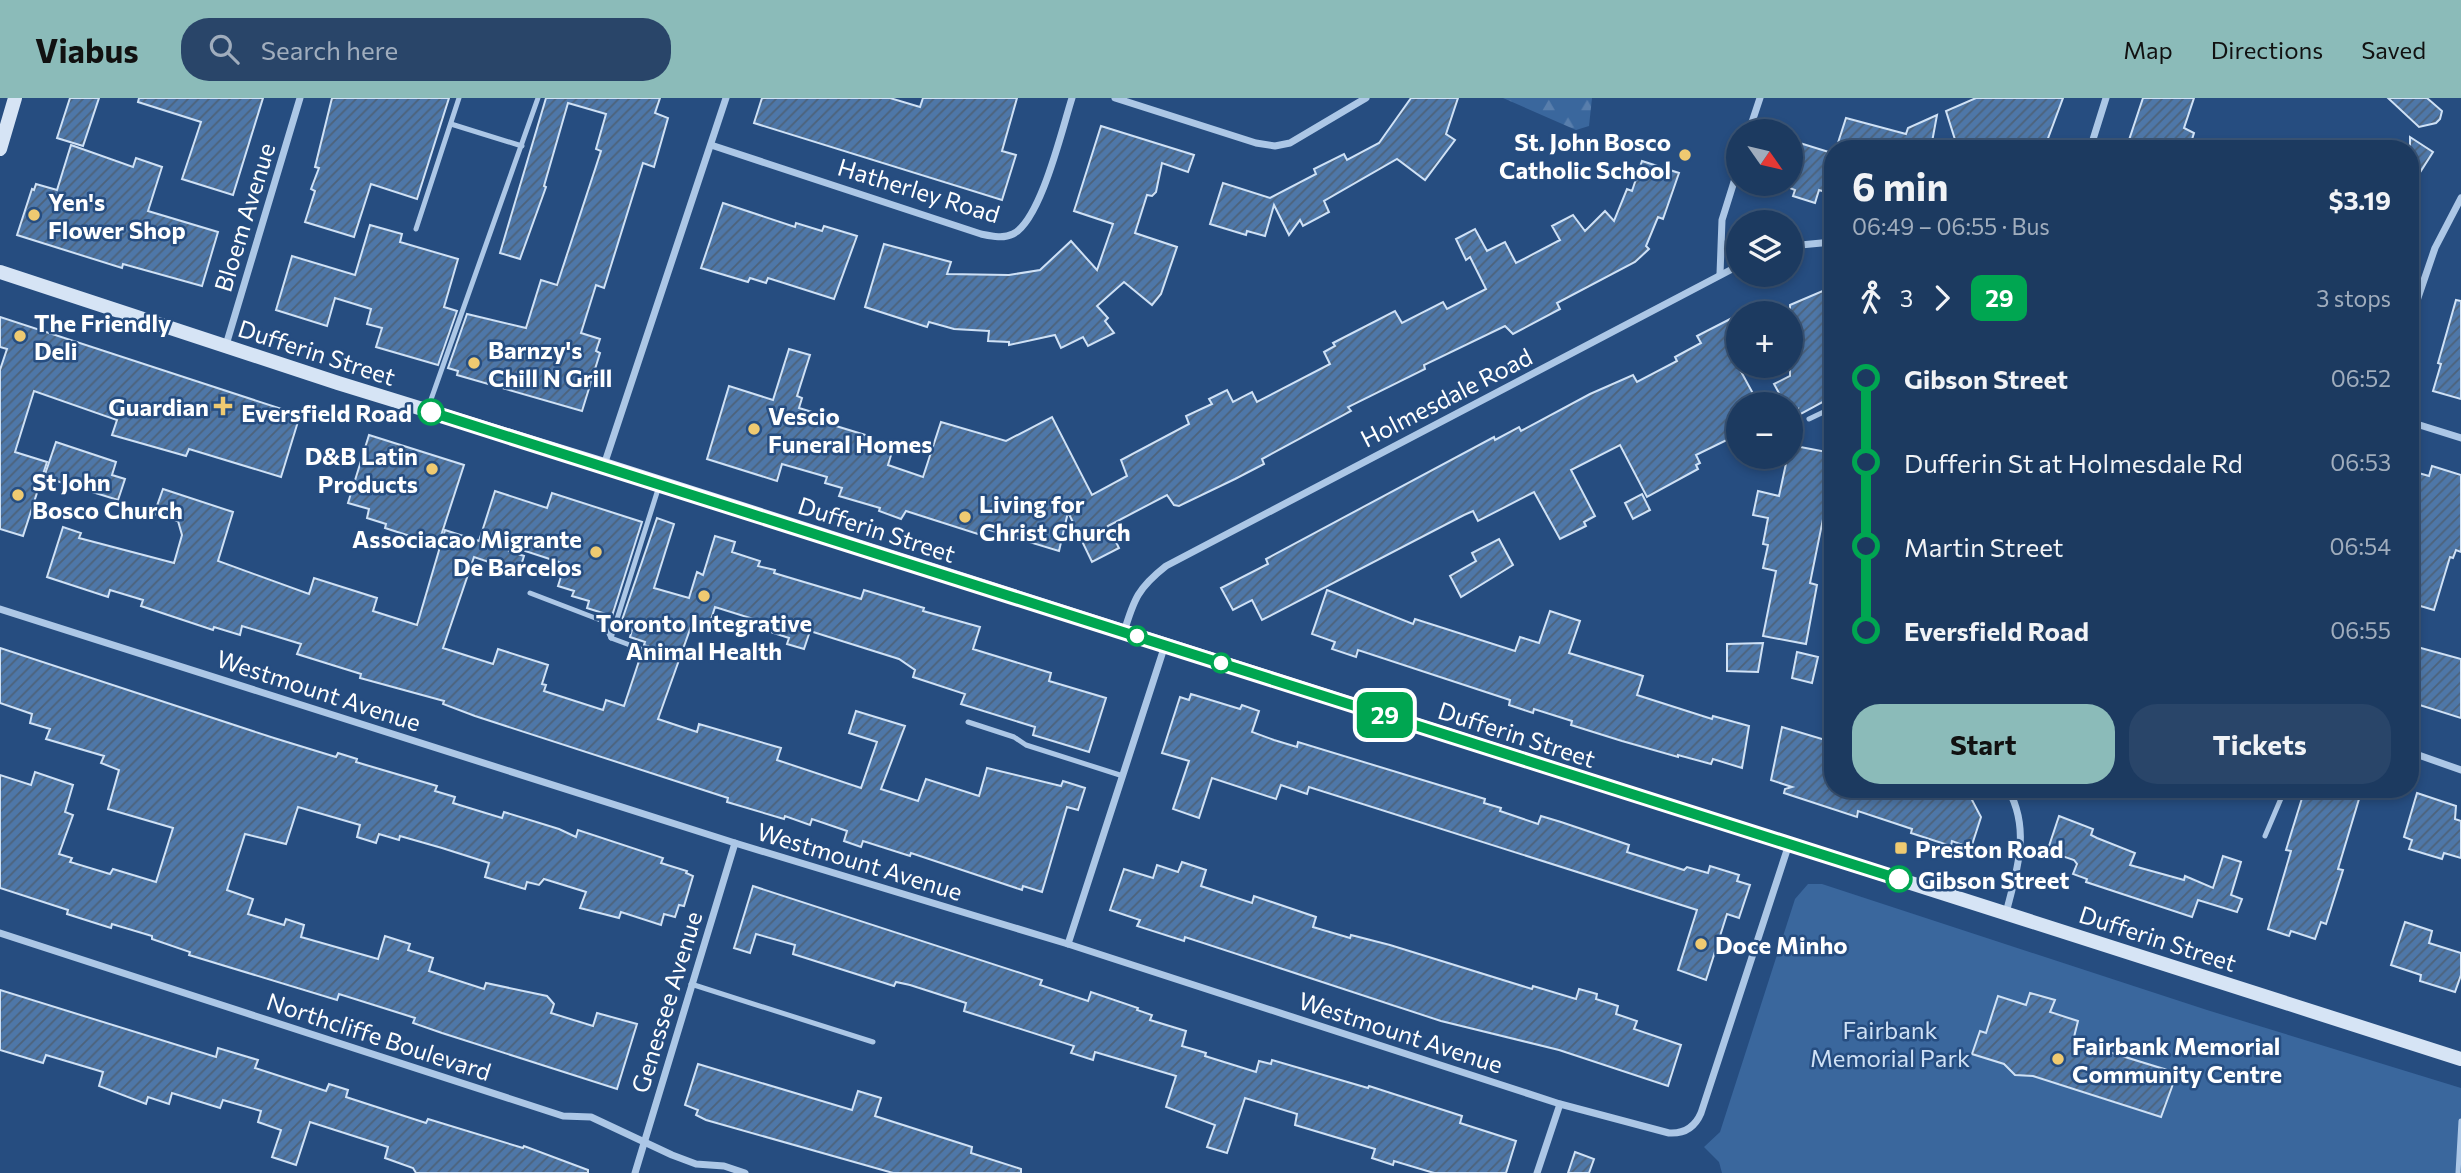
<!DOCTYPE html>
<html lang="en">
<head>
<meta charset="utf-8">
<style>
	:root { --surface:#1c3a60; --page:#294569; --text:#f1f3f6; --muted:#a0adbd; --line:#3a5475; --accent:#8bbbb9 }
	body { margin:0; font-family:Commissioner,sans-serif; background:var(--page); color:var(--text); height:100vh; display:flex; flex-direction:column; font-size:26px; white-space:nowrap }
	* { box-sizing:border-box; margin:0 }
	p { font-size:23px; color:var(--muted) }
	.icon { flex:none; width:38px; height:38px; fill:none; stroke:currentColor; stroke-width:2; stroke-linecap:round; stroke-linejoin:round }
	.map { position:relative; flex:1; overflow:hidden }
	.details { position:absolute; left:1824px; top:42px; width:595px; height:658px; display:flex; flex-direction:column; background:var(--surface); border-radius:28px; box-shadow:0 4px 10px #0003,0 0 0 2px var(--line) }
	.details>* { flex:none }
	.badge { padding:0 14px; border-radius:10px; font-size:24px; line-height:46px }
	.needle { width:46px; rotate:124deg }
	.tools { position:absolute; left:1726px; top:21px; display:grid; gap:14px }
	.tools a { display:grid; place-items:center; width:77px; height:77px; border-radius:50%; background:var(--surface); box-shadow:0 4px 10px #0003,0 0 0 2px var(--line); font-size:35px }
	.map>.badge { position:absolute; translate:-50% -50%; box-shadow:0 0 0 4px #fff }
	.legs { display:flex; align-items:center; gap:10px; height:77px; padding:0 28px; font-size:23px }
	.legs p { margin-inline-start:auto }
	.overview { display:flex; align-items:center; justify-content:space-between; height:119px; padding:0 28px }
	h1 { font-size:38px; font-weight:700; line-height:52px }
	.button { display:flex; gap:14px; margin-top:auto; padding:14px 28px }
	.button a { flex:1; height:80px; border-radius:28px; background:var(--accent); color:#111; font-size:28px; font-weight:700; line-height:80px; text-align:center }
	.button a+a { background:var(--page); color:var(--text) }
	ul { padding:0 28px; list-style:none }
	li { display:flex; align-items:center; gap:24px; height:84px; font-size:26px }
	li i { display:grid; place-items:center; width:10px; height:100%; margin:0 9px; background:currentColor }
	li i::after { content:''; width:18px; height:18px; margin:-9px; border:5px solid; border-radius:50%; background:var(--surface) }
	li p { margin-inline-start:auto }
	li:first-child i { background:linear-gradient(#0000 50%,currentColor 0) }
	li:last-child i { background:linear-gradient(currentColor 50%,#0000 0) }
	header { display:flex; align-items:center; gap:42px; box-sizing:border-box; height:98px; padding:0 35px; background:var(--accent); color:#111 }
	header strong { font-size:33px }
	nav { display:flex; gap:38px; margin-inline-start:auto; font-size:24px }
	.search { width:490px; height:63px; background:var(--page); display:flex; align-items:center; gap:18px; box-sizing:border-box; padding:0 24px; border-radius:28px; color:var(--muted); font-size:26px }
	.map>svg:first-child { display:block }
	.forest { fill:url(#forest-firs) }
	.green { fill:#3a679d }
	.building { fill:url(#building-hatch); stroke:#cfe1f5; stroke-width:2 }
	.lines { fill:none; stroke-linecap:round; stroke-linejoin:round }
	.lane { stroke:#acc7e6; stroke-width:5 }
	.street { stroke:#acc7e6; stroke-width:7 }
	.secondary { stroke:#d6e4f5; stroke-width:14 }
	.line-1-casing { stroke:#fff; stroke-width:16 }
	.line-1 { stroke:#00a651; stroke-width:10 }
	.poi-dot { fill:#efca71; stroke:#264d80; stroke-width:2.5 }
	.stop-1-dot { fill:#fff; stroke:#00a651; stroke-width:3.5 }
	.labels { text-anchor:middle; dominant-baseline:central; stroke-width:5; stroke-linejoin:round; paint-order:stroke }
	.poi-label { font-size:24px; font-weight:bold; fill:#fff; stroke:#264d80; text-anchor:start }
	.street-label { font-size:24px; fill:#fff; stroke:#264d80 }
	.stop-label { font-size:24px; font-weight:bold; fill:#fff; stroke:#264d80; text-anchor:end }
	.park-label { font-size:24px; fill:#cfe1f5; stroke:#264d80 }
</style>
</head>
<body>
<header>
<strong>Viabus</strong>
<div class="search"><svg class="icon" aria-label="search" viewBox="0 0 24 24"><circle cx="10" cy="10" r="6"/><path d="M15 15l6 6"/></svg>Search here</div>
<nav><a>Map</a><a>Directions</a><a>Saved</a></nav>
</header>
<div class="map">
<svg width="2461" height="1075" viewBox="0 0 2461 1075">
	<defs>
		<pattern id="forest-firs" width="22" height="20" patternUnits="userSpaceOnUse" patternTransform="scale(1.75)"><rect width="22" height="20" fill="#3a679d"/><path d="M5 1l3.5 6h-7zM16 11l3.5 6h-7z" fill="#587eac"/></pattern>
		<pattern id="building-hatch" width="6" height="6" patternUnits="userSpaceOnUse" patternTransform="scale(1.75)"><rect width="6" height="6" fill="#4e77a8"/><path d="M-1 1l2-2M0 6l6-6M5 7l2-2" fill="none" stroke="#4d627a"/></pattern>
	</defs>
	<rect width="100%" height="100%" fill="#264d80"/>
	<polygon class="forest" points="1503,0 1592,0 1589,28 1576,32"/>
	<polygon class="green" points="1808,786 1822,786 2207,912 2461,990 2461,1075 1722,1075 1719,1064 1704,1049 1720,1034 1795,801"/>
	<g class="building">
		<polygon points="70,0 99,0 83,48 57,40"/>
		<polygon points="139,0 263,0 233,97 182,81 201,24 138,4"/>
		<polygon points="332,0 449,0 417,101 371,86 354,139 305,124 315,93 311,91 319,70 315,69"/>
		<polygon points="546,0 660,0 655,15 668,20 654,69 643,65 604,190 596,187 581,235 600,241 596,253 600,255 582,313 457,277 458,273 448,270 467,216 526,230 541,182 557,187 601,53 596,51 606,16 568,5 544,88 546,89 520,161 500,155"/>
		<polygon points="762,0 890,0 920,9 923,0 1017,0 1002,53 1016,57 1002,102 754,25"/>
		<polygon points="1411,0 1458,0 1446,36 1455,42 1425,82 1397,61 1324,103 1329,114 1303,128 1300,122 1289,137 1274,107 1265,138 1247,133 1246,137 1210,126 1223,85 1270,100 1316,76 1314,71 1344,56 1347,62 1379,45"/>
		<polygon points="1976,0 2063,0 2044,51 1958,51 1946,13"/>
		<polygon points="2143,0 2194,0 2184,30 2194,35 2189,51 2126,51"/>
		<polygon points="2388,0 2427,0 2442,13 2440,21 2436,25 2419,29"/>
		<polygon points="1937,17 1932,44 1941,47 1940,51 1836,51 1846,20 1906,36 1908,30"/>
		<polygon points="1101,28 1194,57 1188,74 1162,65 1156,94 1152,98 1147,97 1135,135 1177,149 1161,196 1152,207 1124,184 1097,208 1108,220 1105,223 1114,235 1088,248 1083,239 1061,250 1055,237 1009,247 1009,244 988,243 989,233 954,231 929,224 927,229 865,209 884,146 951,164 947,176 1009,177 1040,172 1071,143 1097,172 1113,126 1074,113"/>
		<polygon points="2410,39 2433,54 2410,90"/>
		<polygon points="1790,42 1832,55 1832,96 1819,92 1815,105 1793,98 1795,92 1790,90"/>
		<polygon points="71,47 133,69 136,60 162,69 148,113 218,134 202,188 123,166 122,170 17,137 32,91 34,92 36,86 57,92"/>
		<polygon points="1642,63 1679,75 1663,121 1658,119 1646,148 1649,151 1635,164 1557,205 1560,211 1513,236 1505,228 1424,267 1425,271 1348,309 1351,313 1262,361 1264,366 1235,381 1179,408 1174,407 1167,397 1108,428 1119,450 1092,464 1068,414 1059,453 983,430 981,437 906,413 901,421 879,413 880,410 839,398 842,390 825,385 827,379 782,366 777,383 707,361 729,288 773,302 789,251 810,257 797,298 802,300 799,310 838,322 836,328 872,339 870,348 892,354 888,367 923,379 941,324 1006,343 1052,319 1092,397 1127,378 1121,362 1189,326 1186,318 1212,306 1209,301 1227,292 1233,304 1252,294 1257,304 1330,266 1324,254 1335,248 1333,245 1395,213 1402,225 1443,204 1447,211 1486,191 1470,159 1466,162 1456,141 1475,131 1487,153 1505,144 1516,165 1560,142 1552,128 1573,117 1585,133 1605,113 1614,123 1627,91 1632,93"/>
		<polygon points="723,105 795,129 796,125 822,133 824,128 857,138 834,201 768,180 766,185 750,180 748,184 701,170"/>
		<polygon points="370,127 402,136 400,144 458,161 444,209 457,213 438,267 376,249 382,230 367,226 371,211 335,200 327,228 276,212 292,158 355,177"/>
		<polygon points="1832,189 1832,299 1797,318 1798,311 1790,315 1790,306 1785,306 1774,286 1790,278 1790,207"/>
		<polygon points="2456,202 2461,203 2461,301 2433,293 2441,266 2438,265"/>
		<polygon points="1738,217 1738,268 1756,301 1738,306 1738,310 1731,313 1736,322 1731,324 1737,337 1696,357 1700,365 1696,367 1698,371 1647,399 1620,347 1571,372 1595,418 1584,424 1586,428 1560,441 1534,394 1478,423 1473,413 1464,417 1262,522 1252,502 1233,512 1221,490 1268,466 1266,461 1494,339 1495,342 1519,329 1521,333 1590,296 1633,277 1637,284 1677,263 1675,259 1701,245 1697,238"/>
		<polygon points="0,219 300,317 281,379 189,351 186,358 112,337 117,322 34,293 15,354 47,364 23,438 0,431 0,272 7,251 0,249"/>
		<polygon points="369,337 464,367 438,447 385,430 386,426 367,420 369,411 348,405"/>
		<polygon points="56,344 116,364 112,377 125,381 118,402 44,379"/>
		<polygon points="1790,347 1832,355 1832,422 1823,421 1810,485 1817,487 1806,546 1763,538 1776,473 1763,470 1768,447 1763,446 1768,420 1753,417 1758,393 1779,398"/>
		<polygon points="2432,368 2461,377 2461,454 2456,452 2453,460 2450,459 2434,512 2410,505 2410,389 2415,374 2429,378"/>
		<polygon points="163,391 233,414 218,463 309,496 314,480 377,500 373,513 417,527 445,432 479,443 495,393 547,410 552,395 642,424 612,518 587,510 589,503 572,498 574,493 558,488 565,466 510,448 509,453 524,458 519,474 474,459 443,550 493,566 498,551 548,567 542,586 546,587 544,593 603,612 606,602 624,608 641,557 654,561 659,557 658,552 644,547 645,544 630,539 634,525 622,522 657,420 674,426 654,490 689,500 697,474 703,477 715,438 735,444 732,454 760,463 758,468 775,472 774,475 861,501 864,492 924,510 923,513 980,529 973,551 1051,575 1049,583 1106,600 1089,654 1033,637 1035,629 961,606 965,596 913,579 915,572 899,561 810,533 804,551 787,546 789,540 761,531 763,524 715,509 709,528 693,523 658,621 697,634 699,626 781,650 777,662 861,690 877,644 849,635 856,613 905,628 881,691 918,703 926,681 979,698 987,670 1061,688 1063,683 1085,690 1078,712 1067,709 1042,794 1023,788 1022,792 911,755 910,758 863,743 861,749 844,743 847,733 812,721 810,727 785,718 784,721 727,704 728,700 475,618 443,606 444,603 360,580 361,576 297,556 301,546 242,528 240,537 214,529 213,532 141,508 143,502 110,492 108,499 47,479 63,429 81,435 79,440 174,465 182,437 178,423 154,416"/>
		<polygon points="1642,396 1650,412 1633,421 1625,405"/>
		<polygon points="1499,441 1513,467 1461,499 1450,478 1476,463 1472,455"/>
		<polygon points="1327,492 1413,526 1415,521 1515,553 1520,539 1539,545 1550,513 1580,523 1569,555 1643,578 1637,597 1712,621 1713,618 1749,628 1742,670 1713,661 1711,666 1678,657 1678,659 1622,643 1571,627 1572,623 1534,611 1533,615 1509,607 1510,602 1358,552 1356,559 1332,551 1335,544 1312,536"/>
		<polygon points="1763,545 1758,574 1727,573 1727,546"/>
		<polygon points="2410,547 2461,561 2461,620 2410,604"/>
		<polygon points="0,550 274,640 336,659 338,655 357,661 356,664 437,688 435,693 455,699 453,705 502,720 504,714 559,731 576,739 578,732 663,760 661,765 687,773 686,775 693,778 684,808 679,807 675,819 664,816 661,827 621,814 619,820 580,810 586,794 544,781 539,787 527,784 525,791 485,779 489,765 442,750 400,738 399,742 379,736 376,745 357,739 360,727 298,709 286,746 245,736 227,792 253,801 248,816 284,827 286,821 304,827 301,839 378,861 385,838 410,846 408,852 433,860 429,873 450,880 484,891 486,885 547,898 554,906 551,915 593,928 597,915 637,926 617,991 442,935 413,925 415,920 339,896 337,902 189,857 190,854 152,841 152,838 112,826 111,830 92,824 67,816 68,812 0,790 0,677 31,687 35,674 73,687 65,714 73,717 59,756 72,760 70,764 110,776 113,771 156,784 173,730 108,711 119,672 101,665 104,658 46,641 50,631 30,625 32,616 0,605"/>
		<polygon points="1797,554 1818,559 1812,585 1792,580"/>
		<polygon points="1191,596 1240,611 1242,607 1259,613 1252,634 1274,642 1297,649 1298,644 1485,701 1484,705 1501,710 1500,713 1538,726 1541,718 1561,724 1629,747 1627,754 1684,772 1687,769 1708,775 1710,768 1739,777 1737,783 1750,787 1739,820 1727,816 1706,882 1678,872 1697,812 1309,689 1307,696 1281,687 1276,701 1212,680 1199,720 1173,711 1189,663 1162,655 1180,599 1189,602"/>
		<polygon points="1782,629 1832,644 1832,691 1945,691 1971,700 1981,719 1971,750 1952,743 1951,748 1911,735 1912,731 1858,713 1857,719 1784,695 1785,691 1792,689 1771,682"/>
		<polygon points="2310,691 2362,691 2338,771 2343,772 2326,826 2321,824 2315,841 2291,833 2289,838 2268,831 2291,753 2286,752 2303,697 2308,699"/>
		<polygon points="2417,695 2456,708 2455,721 2461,723 2461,760 2444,755 2442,761 2409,751 2412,742 2404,739"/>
		<polygon points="2059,718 2093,731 2091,737 2097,740 2135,755 2130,767 2184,782 2185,778 2213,790 2223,758 2241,764 2231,797 2242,801 2237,814 2198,802 2192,819 2086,784 2087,781 2073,776 2077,766 2074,762 2053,755 2055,750 2049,748"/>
		<polygon points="1182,764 1206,772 1201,788 1252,805 1254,798 1316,819 1313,829 1350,840 1351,837 1390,847 1532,891 1533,888 1576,901 1579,891 1597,896 1596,901 1618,908 1616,916 1637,923 1634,931 1681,947 1668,988 1559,952 1441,923 1185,839 1184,843 1137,828 1140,822 1110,812 1124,771 1153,780 1157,767 1178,774"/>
		<polygon points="753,788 1042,882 1040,887 1088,903 1091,894 1138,910 1137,912 1152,917 1150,922 1186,933 1182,948 1206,955 1205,958 1256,974 1259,963 1271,966 1272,962 1368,990 1369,988 1462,1018 1460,1025 1516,1043 1506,1075 1434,1075 1394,1063 1393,1067 1372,1060 1375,1051 1295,1027 1297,1016 1245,1000 1227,1055 1207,1049 1215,1027 1166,1009 1176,978 1095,954 1093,962 1071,955 1074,948 964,913 966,905 910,887 896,884 894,888 793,856 795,847 756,836 750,855 734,850"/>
		<polygon points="2405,824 2432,833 2429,845 2461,855 2461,877 2455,894 2420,883 2421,877 2391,867"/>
		<polygon points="0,892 216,959 218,950 258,962 255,970 326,993 329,986 348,992 346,999 426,1025 428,1021 523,1050 524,1048 588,1072 588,1075 416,1075 413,1070 385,1060 388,1049 310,1024 296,1067 272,1059 281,1032 258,1024 261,1013 223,1002 220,1010 172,995 169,1006 148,999 146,1006 99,988 103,974 46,957 43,965 0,952"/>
		<polygon points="2030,895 2055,902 2050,914 2078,923 2073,943 2177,975 2161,1019 2033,978 2015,977 2004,966 1972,956 1980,933 1986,935 1998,898 2026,907"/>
		<polygon points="698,966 852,1012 858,993 881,1000 875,1018 972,1049 971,1055 1021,1071 1021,1075 893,1075 706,1022 696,1017 698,1012 685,1007"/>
		<polygon points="1575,1054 1594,1061 1589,1075 1568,1075"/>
	</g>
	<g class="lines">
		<g class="lane">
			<polyline points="451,26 522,48"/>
			<polyline points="416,131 459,0"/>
			<polyline points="428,310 538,0"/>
			<polyline points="1809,321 1832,310"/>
			<polyline points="530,495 603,523 611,540 654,556"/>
			<polyline points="611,540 660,385"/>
			<polyline points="968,624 1014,639 1026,647 1123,678"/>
			<polyline points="2265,738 2285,691"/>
			<polyline points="691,886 873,944"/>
			<polyline points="2458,1075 2461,1023"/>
		</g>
		<g class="street">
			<polyline points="1115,0 1256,45 1275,48 1290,45 1366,0"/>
			<polyline points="1749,33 1760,0"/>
			<path d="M711 47 981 136C991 138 1003 141 1013 136 1041 122 1062 31 1072 0"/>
			<polyline points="2090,51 2106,0"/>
			<polyline points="1790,148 1832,144"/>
			<polyline points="1720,176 1722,122 1738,71"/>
			<polyline points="2410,223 2435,150 2461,100"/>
			<polyline points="226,247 300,0"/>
			<polyline points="2410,324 2461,340"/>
			<polyline points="604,367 726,0"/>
			<path d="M0 511 735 745 1068 846 1560 1006 1669 1035C1685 1036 1695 1029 1701 1015L1789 746"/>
			<path d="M1124 534C1134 501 1138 490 1166 468L1738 168"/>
			<polyline points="2410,654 2461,672"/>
			<path d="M2006 815C2017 772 2031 732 2008 691"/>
			<polyline points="0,835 563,1018 591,1019 672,1057 696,1066 724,1068 745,1075"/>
			<polyline points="1068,846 1165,547"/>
			<polyline points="635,1075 735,745"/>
			<polyline points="1537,1075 1560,1006"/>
		</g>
		<g class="secondary">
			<polyline points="0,51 15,0"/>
			<polyline points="0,174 338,285 604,367 2461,961"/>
		</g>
	</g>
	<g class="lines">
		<defs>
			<polyline id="line-1" points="431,314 1899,781"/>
		</defs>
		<use href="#line-1" class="line-1-casing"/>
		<use href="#line-1" class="line-1"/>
	</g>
	<g class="poi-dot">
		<circle cx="1685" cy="57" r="7"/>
		<circle cx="34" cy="117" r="7"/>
		<circle cx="20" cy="238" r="7"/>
		<circle cx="474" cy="265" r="7"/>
		<path d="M219.5 297.5h7v7h7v7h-7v7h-7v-7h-7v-7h7z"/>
		<circle cx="754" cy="331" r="7"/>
		<circle cx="432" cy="371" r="7"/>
		<circle cx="18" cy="397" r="7"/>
		<circle cx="965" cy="419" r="7"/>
		<circle cx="596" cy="454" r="7"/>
		<circle cx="704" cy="498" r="7"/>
		<rect x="1894" y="743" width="14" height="14" rx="3.5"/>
		<circle cx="1701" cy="846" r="7"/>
		<circle cx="2058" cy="961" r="7"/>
	</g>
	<g class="stop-1-dot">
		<circle cx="431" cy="314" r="12"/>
		<circle cx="1137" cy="538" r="9"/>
		<circle cx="1221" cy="565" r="9"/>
		<circle cx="1899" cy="781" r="12"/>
	</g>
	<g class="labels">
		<g class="poi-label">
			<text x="1671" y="43" text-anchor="end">St. John Bosco<tspan x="1671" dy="28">Catholic School</tspan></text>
			<text x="48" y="103">Yen's<tspan x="48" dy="28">Flower Shop</tspan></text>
			<text x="34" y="224">The Friendly<tspan x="34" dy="28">Deli</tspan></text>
			<text x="488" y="251">Barnzy's<tspan x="488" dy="28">Chill N Grill</tspan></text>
			<text x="209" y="308" text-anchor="end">Guardian</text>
			<text x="768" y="317">Vescio<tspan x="768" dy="28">Funeral Homes</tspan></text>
			<text x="418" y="357" text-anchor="end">D&amp;B Latin<tspan x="418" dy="28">Products</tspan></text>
			<text x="32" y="383">St John<tspan x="32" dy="28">Bosco Church</tspan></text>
			<text x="979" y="405">Living for<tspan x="979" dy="28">Christ Church</tspan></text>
			<text x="582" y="440" text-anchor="end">Associacao Migrante<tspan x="582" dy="28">De Barcelos</tspan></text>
			<text x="704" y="524" text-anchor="middle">Toronto Integrative<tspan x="704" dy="28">Animal Health</tspan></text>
			<text x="1915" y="750">Preston Road</text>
			<text x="1715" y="846">Doce Minho</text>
			<text x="2072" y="947">Fairbank Memorial<tspan x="2072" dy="28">Community Centre</tspan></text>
		</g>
		<g class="street-label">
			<text transform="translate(919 92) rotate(17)">Hatherley Road</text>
			<text transform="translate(244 119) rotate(-73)">Bloem Avenue</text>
			<text transform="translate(317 254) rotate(18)">Dufferin Street</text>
			<text transform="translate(1446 299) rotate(-27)">Holmesdale Road</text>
			<text transform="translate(877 431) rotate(18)">Dufferin Street</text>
			<text transform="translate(319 592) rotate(18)">Westmount Avenue</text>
			<text transform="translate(1517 636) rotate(18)">Dufferin Street</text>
			<text transform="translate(860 763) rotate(17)">Westmount Avenue</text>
			<text transform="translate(2158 840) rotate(18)">Dufferin Street</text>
			<text transform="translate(666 904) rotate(-73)">Genessee Avenue</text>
			<text transform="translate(1401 934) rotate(18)">Westmount Avenue</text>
			<text transform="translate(379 938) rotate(18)">Northcliffe Boulevard</text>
		</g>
		<g class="stop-label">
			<text x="412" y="314">Eversfield Road</text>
			<text x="1918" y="781" text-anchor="start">Gibson Street</text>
		</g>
		<g class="park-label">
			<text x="1890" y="931">Fairbank<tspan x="1890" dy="28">Memorial Park</tspan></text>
		</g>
	</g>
</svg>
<div class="tools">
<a><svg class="needle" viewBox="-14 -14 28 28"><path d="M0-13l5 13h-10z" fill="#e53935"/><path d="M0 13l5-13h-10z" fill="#a0adbd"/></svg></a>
<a><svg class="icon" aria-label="layers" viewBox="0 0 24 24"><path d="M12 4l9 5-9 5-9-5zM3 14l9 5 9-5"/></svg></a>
<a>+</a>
<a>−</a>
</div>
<b class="badge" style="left:1385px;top:617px;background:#00a651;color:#fff">29</b>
<section class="details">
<div class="overview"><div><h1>6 min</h1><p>06:49 – 06:55 · Bus</p></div><b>$3.19</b></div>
<div class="legs"><svg class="icon" aria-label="walk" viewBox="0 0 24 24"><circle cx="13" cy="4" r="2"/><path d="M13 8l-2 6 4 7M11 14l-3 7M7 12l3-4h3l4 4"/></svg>3<svg class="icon" aria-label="forward" viewBox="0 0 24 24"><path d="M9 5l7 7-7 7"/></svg><b class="badge" style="background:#00a651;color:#fff">29</b><p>3 stops</p></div>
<ul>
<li><i style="color:#00a651"></i><b>Gibson Street</b><p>06:52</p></li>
<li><i style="color:#00a651"></i><span>Dufferin St at Holmesdale Rd</span><p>06:53</p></li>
<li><i style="color:#00a651"></i><span>Martin Street</span><p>06:54</p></li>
<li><i style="color:#00a651"></i><b>Eversfield Road</b><p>06:55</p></li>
</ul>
<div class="button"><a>Start</a><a>Tickets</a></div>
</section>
</div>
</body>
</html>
